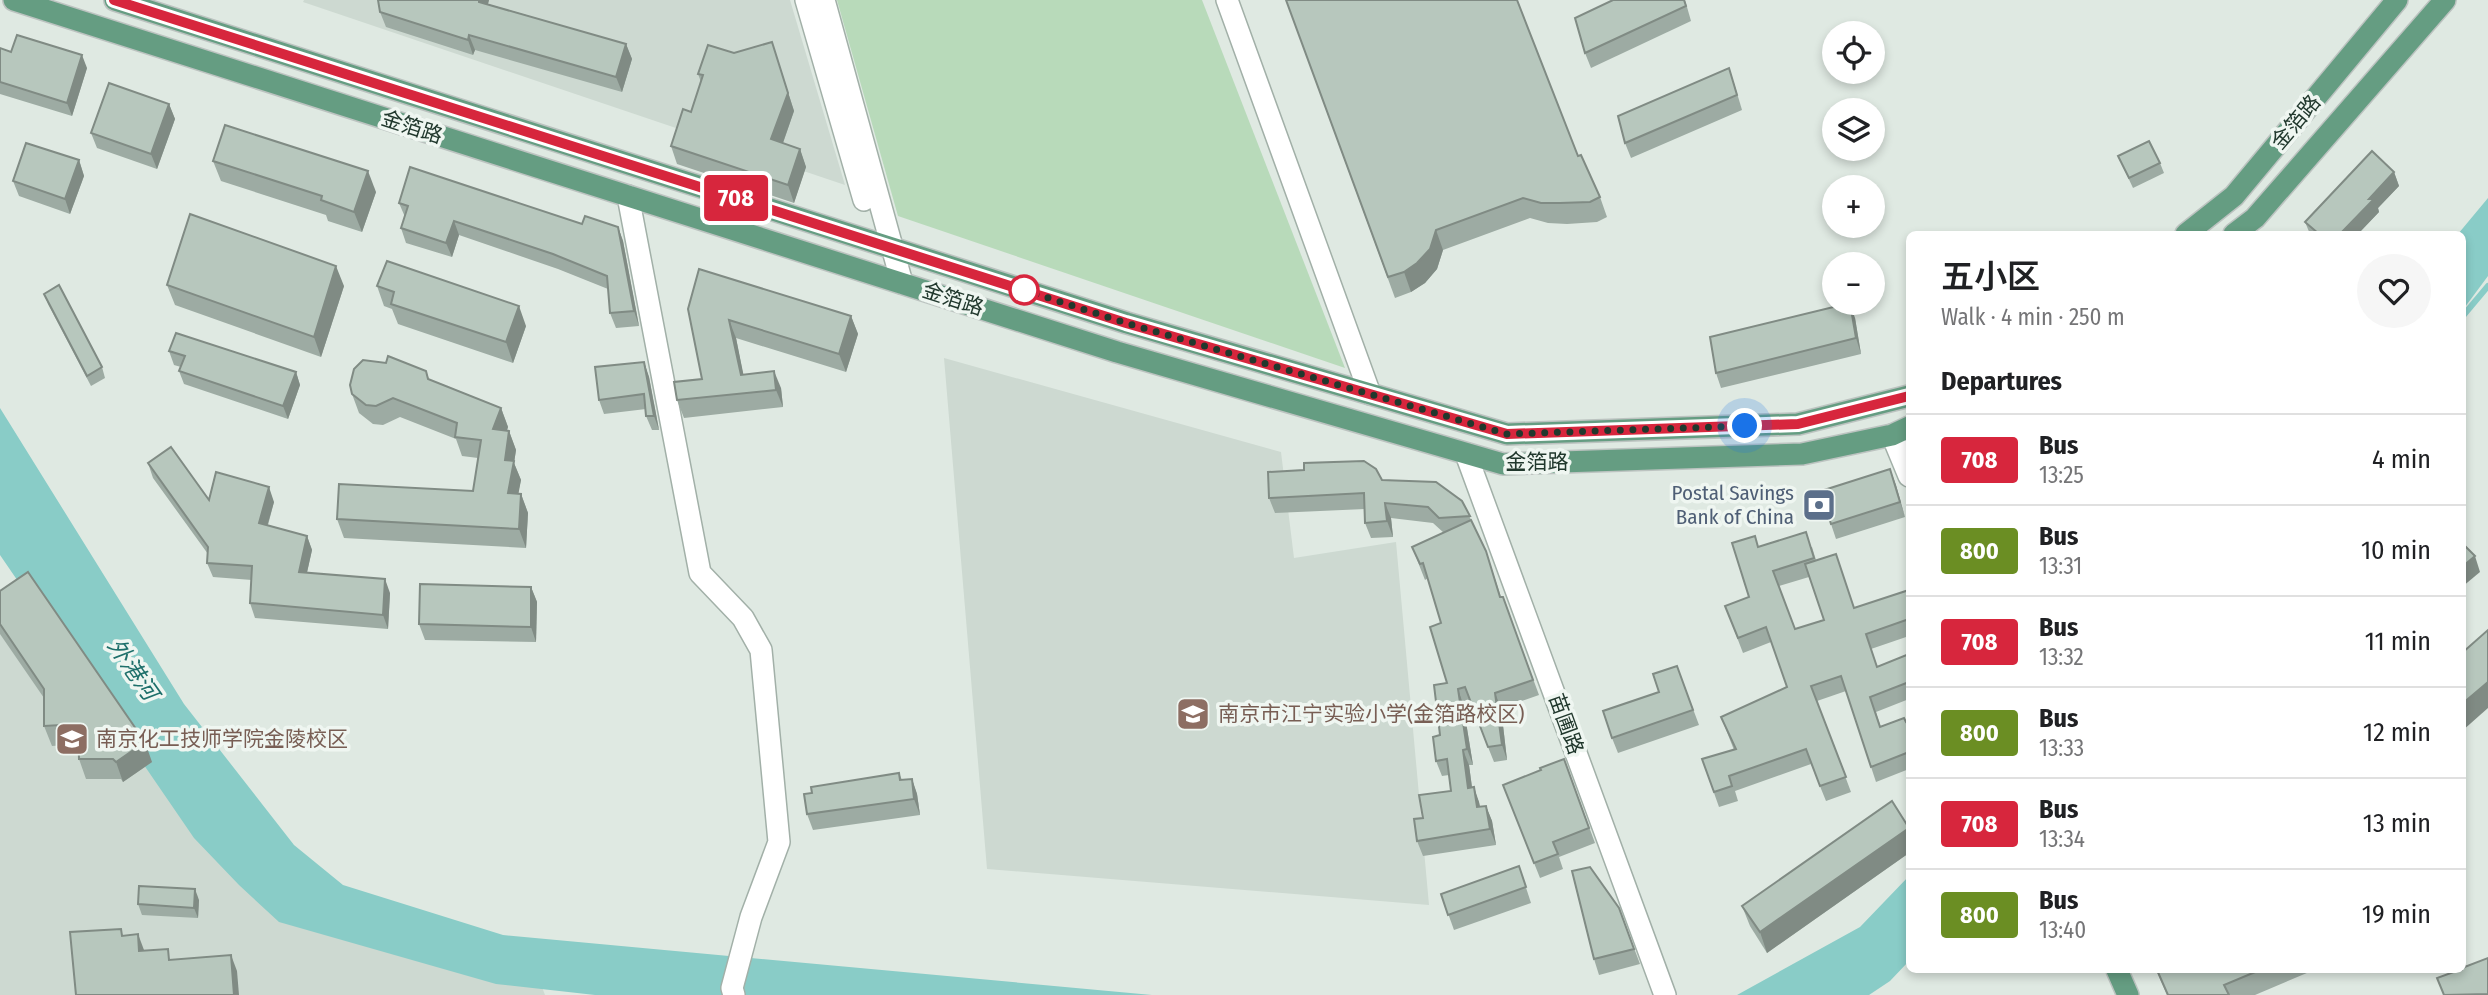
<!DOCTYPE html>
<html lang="en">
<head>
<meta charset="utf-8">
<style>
	:root { --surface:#fff; --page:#f6f6f6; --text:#202124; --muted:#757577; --line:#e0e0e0 }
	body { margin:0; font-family:"Fira Sans Condensed","Noto Sans SC",sans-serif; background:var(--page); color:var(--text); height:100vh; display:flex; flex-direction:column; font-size:26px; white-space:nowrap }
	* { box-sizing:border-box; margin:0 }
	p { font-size:23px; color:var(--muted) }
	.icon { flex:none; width:38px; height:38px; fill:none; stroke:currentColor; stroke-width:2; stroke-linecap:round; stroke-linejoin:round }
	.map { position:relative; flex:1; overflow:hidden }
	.side { position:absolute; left:1906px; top:231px; width:560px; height:742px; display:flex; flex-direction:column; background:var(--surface); border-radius:10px; box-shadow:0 4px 10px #0003 }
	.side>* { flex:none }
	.badge { padding:0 14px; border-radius:5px; font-size:24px; line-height:46px }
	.controls { position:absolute; left:1822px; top:21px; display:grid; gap:14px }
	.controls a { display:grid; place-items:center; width:63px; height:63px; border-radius:50%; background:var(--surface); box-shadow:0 4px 10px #0003; font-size:35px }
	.you { position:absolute; width:35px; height:35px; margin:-18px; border:5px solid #fff; border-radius:50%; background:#1a73e8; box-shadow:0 0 0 10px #1a73e833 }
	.map>.badge { position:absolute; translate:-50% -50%; box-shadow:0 0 0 4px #fff }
	h2 { padding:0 35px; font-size:26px; line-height:63px }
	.round { display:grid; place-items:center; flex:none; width:74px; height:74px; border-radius:37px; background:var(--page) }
	.headline { display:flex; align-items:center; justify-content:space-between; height:119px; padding:0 35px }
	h1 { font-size:33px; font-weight:600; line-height:52px }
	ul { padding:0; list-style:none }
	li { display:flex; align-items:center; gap:21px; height:91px; padding:0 35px; border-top:2px solid var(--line) }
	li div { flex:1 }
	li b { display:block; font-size:26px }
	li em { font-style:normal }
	li .badge { min-width:77px; font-weight:700; text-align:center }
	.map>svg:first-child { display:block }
	.built { fill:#cdd9d1 }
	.green { fill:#b8daba }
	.water { fill:#89ccc7 }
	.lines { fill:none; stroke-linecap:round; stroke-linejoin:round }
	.stream { stroke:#89ccc7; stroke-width:6 }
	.minor-casing { stroke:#a2b0a8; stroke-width:24 }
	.major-casing { stroke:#bcc3c0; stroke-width:24 }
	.minor { stroke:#fff; stroke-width:21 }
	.major { stroke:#659d82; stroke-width:21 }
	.wall { fill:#9daba3; fill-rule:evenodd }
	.shaded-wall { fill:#808b84 }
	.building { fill:#b7c7bd; stroke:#808b84; stroke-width:2 }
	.line-casing { stroke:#fff; stroke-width:16 }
	.line { stroke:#d7263d; stroke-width:10 }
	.walk { stroke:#21382d; stroke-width:7; stroke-dasharray:0 12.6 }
	.stop-dot { fill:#fff; stroke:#d7263d; stroke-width:3.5 }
	.labels { text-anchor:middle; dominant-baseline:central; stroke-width:7; stroke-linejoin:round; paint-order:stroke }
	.street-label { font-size:21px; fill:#21382d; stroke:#eff6f1 }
	.service-label { font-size:21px; fill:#4e5e75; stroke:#eff6f1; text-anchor:end }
	.education-label { font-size:21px; fill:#785e54; stroke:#eff6f1; text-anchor:start }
	.water-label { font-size:23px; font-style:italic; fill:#1f706b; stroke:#eff6f1 }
</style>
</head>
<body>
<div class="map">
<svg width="2488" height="995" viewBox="0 0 2488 995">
	<rect width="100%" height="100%" fill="#dfe9e2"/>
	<g class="built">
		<polygon points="304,0 790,0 845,185 303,2"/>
		<polygon points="944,358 1281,452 1294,558 1396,542 1429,905 987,869"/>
		<polygon points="0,602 262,876 534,966 545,995 0,995"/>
	</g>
	<polygon class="green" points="837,0 1202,0 1345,368 898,216"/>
	<g class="water">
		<polygon points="2488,198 2488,276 2462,311 2462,234 2458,234"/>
		<polygon points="0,408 184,704 294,845 343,885 503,935 1152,995 595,995 496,984 279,922 239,885 194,838 0,555"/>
		<polygon points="1909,876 1909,961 1890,981 1869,995 1737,995 1860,927"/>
	</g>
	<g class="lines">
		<polyline class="stream" points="2462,317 2488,286"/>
		<defs>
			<g id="minor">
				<polyline points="806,0 864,200"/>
				<polyline points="824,0 902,283"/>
				<polyline points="1227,0 1370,394"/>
				<polyline points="628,196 700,573 743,618 761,650 779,842 751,917 732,988 734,995"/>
				<polyline points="1892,435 1909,476"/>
				<polyline points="1466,454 1665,995"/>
			</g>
			<g id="major">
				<polyline points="14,0 1117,352 1503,464 1802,454 1892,435 1909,427"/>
				<polyline points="115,0 1127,323 1507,434 1798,424 1909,396"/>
				<polyline points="2186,234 2234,196 2397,0"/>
				<polyline points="2234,234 2255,218 2445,0"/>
				<polyline points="2117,970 2128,995"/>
			</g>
		</defs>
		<use href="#minor" class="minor-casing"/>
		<use href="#major" class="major-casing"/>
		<use href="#minor" class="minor"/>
		<use href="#major" class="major"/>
	</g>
	<g class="wall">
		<polygon points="378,0 489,0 488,4 626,44 632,59 622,92 475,50 473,55 386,27 380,12"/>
		<polygon points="1286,0 1578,156 1600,197 1607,217 1597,222 1567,224 1548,223 1530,218 1443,250 1437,269 1425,283 1411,292 1395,298"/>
		<polygon points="1613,0 1685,0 1691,21 1591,68 1585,53"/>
		<polygon points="772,42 794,111 783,143 800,149 806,167 794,203 677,164 671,146 691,112 701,82 698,74 734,53"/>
		<polygon points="0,48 11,52 87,68 72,116 0,94"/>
		<polygon points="1734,83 1742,110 1631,158 1625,143"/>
		<polygon points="169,104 175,119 157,169 97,148 91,133"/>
		<polygon points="2118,156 2160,163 2164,173 2133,188"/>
		<polygon points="79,160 84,176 70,214 19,196 13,181"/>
		<polygon points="213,161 376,192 362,232 328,221 326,215 221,181"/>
		<polygon points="2394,172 2399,186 2378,208 2379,212 2358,234 2310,234 2305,222"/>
		<polygon points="399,203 582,224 618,227 623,241 639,326 616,328 610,313 608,289 558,269 459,235 452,257 406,243 401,228 405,217"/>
		<polygon points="167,285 344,286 321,357 175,305"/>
		<polygon points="377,286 526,326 513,363 398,324 392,309 384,306"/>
		<polygon points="44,294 102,367 105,378 91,386 48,304"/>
		<polygon points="688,309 851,316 858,334 846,372 736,338 743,374 781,388 783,407 684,418 677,400 702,379"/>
		<polygon points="1855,318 1861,354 1721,388 1716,373"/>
		<polygon points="169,351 296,372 300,385 288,419 184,384 179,371 181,367 174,365"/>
		<polygon points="644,362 649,377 659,430 652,430 646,416 646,409 604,414 599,400"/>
		<polygon points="426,371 429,379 501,408 508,427 507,431 509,431 516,450 514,463 521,480 518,493 521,494 528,513 526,548 344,538 337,519 473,491 478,458 462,456 456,439 400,417 383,425 373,424 359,413 352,394"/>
		<polygon points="148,463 209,500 274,502 268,525 307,536 312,550 307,572 390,593 388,629 255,618 250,603 252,580 213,577 207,563 208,554 153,478"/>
		<polygon points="1890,469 1905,517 1836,539 1831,524"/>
		<polygon points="1304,470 1382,480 1462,501 1486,551 1501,597 1503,597 1539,695 1501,708 1507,760 1494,762 1470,702 1463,704 1473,765 1469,765 1472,787 1479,802 1480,807 1486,806 1492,821 1496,845 1423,856 1417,841 1423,818 1451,791 1449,775 1442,776 1436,761 1447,683 1441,623 1428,578 1425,580 1412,547 1444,533 1433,523 1391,518 1393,537 1371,538 1365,523 1365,509 1275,513 1269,498"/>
		<path d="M1759 547H1812L1816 560 1854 608 1909 590V636L1871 649 1877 667 1909 654V699L1876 712 1881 727 1909 721V769L1876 782 1846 691 1817 701 1851 792 1826 801 1811 764 1735 791 1738 801 1719 807 1702 759 1734 750 1721 717 1787 687 1771 642 1743 653 1725 606 1749 597ZM1809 577 1824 620 1795 629 1779 586Z"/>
		<polygon points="531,587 537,602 536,642 425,640 419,624"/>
		<polygon points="0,591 152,762 123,782 121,779 86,779 79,759 78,744 52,746 44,726 44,698 0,634"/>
		<polygon points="1677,666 1699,725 1618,753 1612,738 1659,692"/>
		<polygon points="1564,759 1595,843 1559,857 1563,869 1540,878 1509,800 1541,770"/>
		<polygon points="899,773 902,780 912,779 917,794 920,815 813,830 807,814 812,793"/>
		<polygon points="1909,827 1909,853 1767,953 1750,926 1742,906"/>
		<polygon points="1519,866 1531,903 1454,930 1441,894"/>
		<polygon points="199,900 198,918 142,915 138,904"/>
		<polygon points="1619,908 1640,964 1599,975 1594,959"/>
		<polygon points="2156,970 2314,970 2255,995 2167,995"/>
	</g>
	<g class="shaded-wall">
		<polygon points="479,0 489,0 484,17 479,2"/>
		<polygon points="469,35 475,50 473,55 468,40"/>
		<polygon points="772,42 794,111 778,157 771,139"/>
		<polygon points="626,44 632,59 622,92 616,77"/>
		<polygon points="82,55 87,68 72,116 67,103"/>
		<polygon points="169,104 175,119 157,169 151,154"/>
		<polygon points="800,149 806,167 794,203 788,185"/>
		<polygon points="79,160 84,176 70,214 65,199"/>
		<polygon points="368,171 376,192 362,232 354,212"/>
		<polygon points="2394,172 2399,186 2378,208 2379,212 2358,234 2340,234 2369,199"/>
		<polygon points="454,221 459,235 452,257 446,243"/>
		<polygon points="618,227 623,241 639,326 634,311"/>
		<polygon points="1436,230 1443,250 1437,269 1425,283 1411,292 1404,272"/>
		<polygon points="336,266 344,286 321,357 314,337"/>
		<polygon points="1850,303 1855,318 1861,354 1856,338"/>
		<polygon points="519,306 526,326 513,363 506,342"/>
		<polygon points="851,316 858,334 846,372 839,354"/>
		<polygon points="729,320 736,338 747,392 741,375"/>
		<polygon points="644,362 649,377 659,430 654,416"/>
		<polygon points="774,371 781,388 783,407 776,390"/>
		<polygon points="296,372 300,385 288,419 283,406"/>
		<polygon points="501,408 508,427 500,448 493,429"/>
		<polygon points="509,431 516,450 514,463 521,480 515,512 508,493 505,460"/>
		<polygon points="1890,469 1896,485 1905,517 1900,502"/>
		<polygon points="269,487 274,502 264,537 259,523"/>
		<polygon points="521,494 528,513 526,548 519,529"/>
		<polygon points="1385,503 1391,518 1393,537 1387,521"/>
		<polygon points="307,536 312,550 304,586 299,572"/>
		<polygon points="2475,556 2480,572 2462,587 2462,567"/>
		<polygon points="385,579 390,593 388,629 383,615"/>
		<polygon points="531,587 537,602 536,642 531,627"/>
		<polygon points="2488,682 2488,708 2462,731 2462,704"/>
		<polygon points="1458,689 1463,704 1473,765 1467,749"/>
		<polygon points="1495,693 1501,708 1507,760 1502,745"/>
		<polygon points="145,742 152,762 123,782 116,762"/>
		<polygon points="1463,750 1469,765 1474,803 1468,788"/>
		<polygon points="912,779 917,794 920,815 914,799"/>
		<polygon points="1474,787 1479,802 1483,822 1477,807"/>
		<polygon points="1486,806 1492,821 1496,845 1490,829"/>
		<polygon points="1909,828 1909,853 1767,953 1760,932"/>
		<polygon points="195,889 199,900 198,918 194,908"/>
		<polygon points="138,934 144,950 145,967 139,951"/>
		<polygon points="231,955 237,971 239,995 234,995"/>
	</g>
	<g class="building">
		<polygon points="378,0 479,0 479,2 626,44 616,77 469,35 468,40 380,12"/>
		<polygon points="1286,0 1517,0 1578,156 1581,155 1600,197 1590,202 1560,203 1541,203 1523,198 1436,230 1430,249 1417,263 1404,272 1388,277"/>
		<polygon points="1613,0 1684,0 1686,6 1585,53 1575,18"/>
		<polygon points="17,35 82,55 67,103 0,82 0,48 11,52"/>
		<polygon points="772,42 788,93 771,139 800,149 788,185 671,146 683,109 691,112 703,75 698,74 708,45 734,53"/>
		<polygon points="1729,68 1737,95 1625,143 1618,116"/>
		<polygon points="109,83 169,104 151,154 91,133"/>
		<polygon points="225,125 368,171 354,212 321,200 322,196 213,161"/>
		<polygon points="2149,141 2160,163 2129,178 2118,156"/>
		<polygon points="26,143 79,160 65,199 13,181"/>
		<polygon points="2372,151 2394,172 2369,199 2374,199 2340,234 2319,234 2305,222"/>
		<polygon points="410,167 582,224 585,216 618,227 634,311 610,313 607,276 553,254 454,221 446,243 401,228 408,206 399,203"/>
		<polygon points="190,214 336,266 314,337 167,285"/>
		<polygon points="387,261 519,306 506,342 391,304 394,292 377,286"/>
		<polygon points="699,269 851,316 839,354 729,320 741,375 774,371 776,390 677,400 674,382 702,379 688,309"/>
		<polygon points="59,285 102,367 87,376 44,294"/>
		<polygon points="1850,303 1856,338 1716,373 1710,337"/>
		<polygon points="176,333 296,372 283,406 179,371 185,356 169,351"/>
		<polygon points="388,356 426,371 428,379 501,408 493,429 509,431 505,460 514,461 508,493 521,494 519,529 337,519 339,484 473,491 481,440 455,437 457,423 393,398 376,406 366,405 352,394 350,385 354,369 363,360 386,363"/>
		<polygon points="644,362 654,416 646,416 644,394 599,400 595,367"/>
		<polygon points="171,447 209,500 216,472 269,487 259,523 307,536 299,572 385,579 383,615 250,603 252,566 207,563 208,547 148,463"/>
		<polygon points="1364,461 1376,469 1382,480 1436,482 1462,501 1470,516 1439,518 1428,507 1385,503 1387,521 1365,523 1364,493 1269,498 1268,472 1304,470 1304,463"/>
		<polygon points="1890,469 1900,502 1831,524 1821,491"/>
		<polygon points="1471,520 1486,551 1500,597 1503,597 1533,680 1495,693 1502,745 1488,747 1465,687 1458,689 1467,749 1463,750 1468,788 1474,787 1477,807 1486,806 1490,829 1417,841 1414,819 1423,818 1419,795 1451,791 1447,759 1436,761 1433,737 1440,735 1434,685 1447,683 1430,627 1441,623 1423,563 1420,564 1412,547"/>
		<polygon points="1806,532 1814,558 1773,571 1795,629 1824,620 1805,564 1836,554 1854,608 1909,590 1909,619 1866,634 1877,667 1909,654 1909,682 1870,697 1880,727 1904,718 1906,722 1909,721 1909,752 1871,767 1841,676 1811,686 1846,777 1820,786 1806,749 1729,776 1732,786 1714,792 1702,759 1736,749 1721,717 1787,687 1766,627 1738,638 1725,606 1749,597 1732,543 1755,536 1758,547"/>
		<polygon points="2462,543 2475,556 2462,567"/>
		<polygon points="28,572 145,742 116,762 113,759 79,759 78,724 44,726 44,689 0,624 0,591"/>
		<polygon points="420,584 531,587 531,627 419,624"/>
		<polygon points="2488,630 2488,682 2462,704 2462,653"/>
		<polygon points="1677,666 1693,710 1612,738 1603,711 1659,692 1653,674"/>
		<polygon points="1564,759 1589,828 1553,842 1558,854 1534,863 1503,785 1541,770 1540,768"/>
		<polygon points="899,773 900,780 912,779 914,799 807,814 804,794 812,793 811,787"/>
		<polygon points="1892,801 1909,828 1760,932 1742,906"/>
		<polygon points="1519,866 1526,887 1448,915 1441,894"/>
		<polygon points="1590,867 1619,908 1634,949 1594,959 1572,871"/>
		<polygon points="139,886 195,889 194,908 138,904"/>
		<polygon points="121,929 122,936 138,934 139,951 168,949 169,960 231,955 234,995 76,995 70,932"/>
		<polygon points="2488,958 2488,994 2444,995 2437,978 2459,970 2462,970 2462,968"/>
		<polygon points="2157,970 2260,970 2224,985 2229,995 2168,995"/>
	</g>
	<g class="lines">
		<defs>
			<polyline id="line" points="114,0 1126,323 1507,434 1798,424 1909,396"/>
		</defs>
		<use href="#line" class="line-casing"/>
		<use href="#line" class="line"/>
		<polyline class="walk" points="1024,290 1126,323 1507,434 1745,426"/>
	</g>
	<defs>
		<symbol id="bank-square" viewBox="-11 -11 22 22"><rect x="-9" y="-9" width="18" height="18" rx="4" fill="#5c6f8a" stroke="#eff6f1"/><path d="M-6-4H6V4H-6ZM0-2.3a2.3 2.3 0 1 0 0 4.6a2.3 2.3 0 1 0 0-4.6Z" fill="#fff"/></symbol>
		<symbol id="school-square" viewBox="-11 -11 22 22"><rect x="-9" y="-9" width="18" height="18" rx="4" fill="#8d6e63" stroke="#eff6f1"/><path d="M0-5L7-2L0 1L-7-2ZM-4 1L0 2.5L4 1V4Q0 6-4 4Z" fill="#fff"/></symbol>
		<symbol id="university-square" viewBox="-11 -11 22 22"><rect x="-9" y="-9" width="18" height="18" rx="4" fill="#8d6e63" stroke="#eff6f1"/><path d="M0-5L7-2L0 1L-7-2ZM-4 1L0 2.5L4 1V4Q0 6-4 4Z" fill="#fff"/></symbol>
	</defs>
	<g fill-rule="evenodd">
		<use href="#bank-square" x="1800" y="486" width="38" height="38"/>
		<use href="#school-square" x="1174" y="695" width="38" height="38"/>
		<use href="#university-square" x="53" y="720" width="38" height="38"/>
	</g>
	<circle class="stop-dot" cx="1024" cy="290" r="14"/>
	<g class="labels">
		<g class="street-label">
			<text transform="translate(2296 122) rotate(-50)">金箔路</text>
			<text transform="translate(412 127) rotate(18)">金箔路</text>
			<text transform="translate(953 299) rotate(18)">金箔路</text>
			<text x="1537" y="462">金箔路</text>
			<text transform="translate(1566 724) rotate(70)">苗圃路</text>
		</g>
		<g class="service-label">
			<text x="1794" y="493">Postal Savings<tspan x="1794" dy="24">Bank of China</tspan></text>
		</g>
		<g class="education-label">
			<text x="1218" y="714">南京市江宁实验小学(金箔路校区)</text>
			<text x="96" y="739">南京化工技师学院金陵校区</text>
		</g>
		<g class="water-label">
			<text transform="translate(133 669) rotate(55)">外港河</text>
		</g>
	</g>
</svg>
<div class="controls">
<a><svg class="icon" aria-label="locate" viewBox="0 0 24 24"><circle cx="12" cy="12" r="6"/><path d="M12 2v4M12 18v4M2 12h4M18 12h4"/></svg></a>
<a><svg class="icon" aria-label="layers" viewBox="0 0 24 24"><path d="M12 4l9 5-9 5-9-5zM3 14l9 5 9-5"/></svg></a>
<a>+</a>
<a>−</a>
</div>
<div class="you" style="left:1745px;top:426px"></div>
<b class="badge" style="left:736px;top:198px;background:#d7263d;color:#fff">708</b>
<section class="side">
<div class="headline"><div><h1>五小区</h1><p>Walk · 4 min · 250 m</p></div><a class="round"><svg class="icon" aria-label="heart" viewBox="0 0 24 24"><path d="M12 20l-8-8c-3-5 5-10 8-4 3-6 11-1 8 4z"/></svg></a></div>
<h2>Departures</h2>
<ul>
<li><span class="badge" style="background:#d7263d;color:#fff">708</span><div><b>Bus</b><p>13:25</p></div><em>4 min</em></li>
<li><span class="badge" style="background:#6b8e23;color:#fff">800</span><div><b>Bus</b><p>13:31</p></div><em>10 min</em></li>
<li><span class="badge" style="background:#d7263d;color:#fff">708</span><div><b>Bus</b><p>13:32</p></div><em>11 min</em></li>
<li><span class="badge" style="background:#6b8e23;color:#fff">800</span><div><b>Bus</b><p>13:33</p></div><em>12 min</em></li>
<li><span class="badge" style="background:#d7263d;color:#fff">708</span><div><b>Bus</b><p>13:34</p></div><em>13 min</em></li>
<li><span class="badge" style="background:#6b8e23;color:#fff">800</span><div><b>Bus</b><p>13:40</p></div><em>19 min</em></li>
</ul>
</section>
</div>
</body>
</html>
